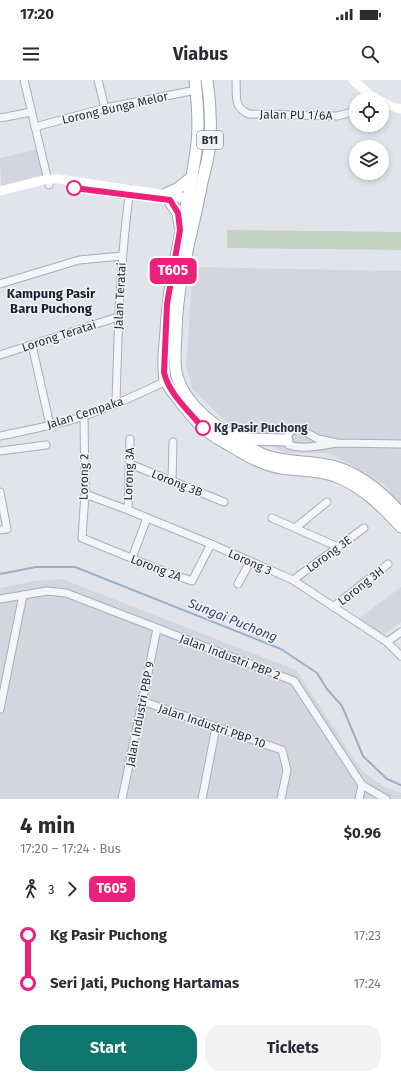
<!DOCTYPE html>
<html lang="en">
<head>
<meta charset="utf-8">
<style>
	:root { --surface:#fff; --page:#f2f2f3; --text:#2b2b33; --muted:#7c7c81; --accent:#0f766e }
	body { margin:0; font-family:"Fira Sans",sans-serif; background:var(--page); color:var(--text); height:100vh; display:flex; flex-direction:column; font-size:15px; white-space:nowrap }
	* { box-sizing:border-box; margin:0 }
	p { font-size:13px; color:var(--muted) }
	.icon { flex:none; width:22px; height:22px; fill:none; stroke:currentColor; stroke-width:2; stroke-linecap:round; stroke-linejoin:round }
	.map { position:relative; height:719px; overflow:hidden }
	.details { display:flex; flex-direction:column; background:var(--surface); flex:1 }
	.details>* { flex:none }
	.badge { padding:0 8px; border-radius:6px; font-size:14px; line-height:26px }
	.fabs { position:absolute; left:349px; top:12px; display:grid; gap:8px }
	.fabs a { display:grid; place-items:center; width:40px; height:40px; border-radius:50%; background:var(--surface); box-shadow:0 2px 6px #0003; font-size:20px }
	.map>.badge { position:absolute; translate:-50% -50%; box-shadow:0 0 0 2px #fff }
	.legs { display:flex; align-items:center; gap:6px; height:44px; padding:0 20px; font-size:13px }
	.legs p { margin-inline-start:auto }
	.summary { display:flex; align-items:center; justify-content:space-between; height:68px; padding:0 20px }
	h1 { font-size:22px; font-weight:700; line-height:30px }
	.cta { display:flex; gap:8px; margin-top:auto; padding:8px 20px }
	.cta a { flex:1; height:46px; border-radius:16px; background:var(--accent); color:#fff; font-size:16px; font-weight:700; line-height:46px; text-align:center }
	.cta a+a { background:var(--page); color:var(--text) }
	ul { padding:0 20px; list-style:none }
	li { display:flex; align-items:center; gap:14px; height:48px; font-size:15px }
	li i { display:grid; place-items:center; width:6px; height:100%; margin:0 5px; background:currentColor }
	li i::after { content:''; width:10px; height:10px; margin:-5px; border:3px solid; border-radius:50%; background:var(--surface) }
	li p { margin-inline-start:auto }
	li:first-child i { background:linear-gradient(#0000 50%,currentColor 0) }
	li:last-child i { background:linear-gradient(currentColor 50%,#0000 0) }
	.status { display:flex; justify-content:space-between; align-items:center; height:28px; padding:0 20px; background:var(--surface); direction:ltr }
	.status svg { height:11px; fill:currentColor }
	header { display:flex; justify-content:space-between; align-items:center; height:52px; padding:0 20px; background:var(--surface); font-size:18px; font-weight:700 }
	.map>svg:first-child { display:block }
	.built { fill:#d3d6df }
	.green { fill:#c5d3c3 }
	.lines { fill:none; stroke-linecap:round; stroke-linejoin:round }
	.stream { stroke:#9daec9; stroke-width:2 }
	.street-casing { stroke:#aaaeb7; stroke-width:9 }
	.primary-casing { stroke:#a1a7b5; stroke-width:13 }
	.street { stroke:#f4f5f8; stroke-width:7 }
	.secondary { stroke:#fff; stroke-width:9 }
	.primary { stroke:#fff; stroke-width:11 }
	.line-1-casing { stroke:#fff; stroke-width:9 }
	.line-1 { stroke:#ed207b; stroke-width:6 }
	.stop-1-dot { fill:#fff; stroke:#ed207b; stroke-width:2 }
	.labels { text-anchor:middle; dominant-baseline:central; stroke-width:3; stroke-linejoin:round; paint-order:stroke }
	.shield { fill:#f1f3f7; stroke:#666a78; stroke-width:1 }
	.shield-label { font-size:11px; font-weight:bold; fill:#2a3041 }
	.street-label { font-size:12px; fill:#2a3041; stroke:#f1f3f7 }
	.stop-label { font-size:12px; font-weight:bold; fill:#2a3041; stroke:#f1f3f7; text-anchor:start }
	.neighbourhood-label { font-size:13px; font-weight:bold; fill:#1c2132; stroke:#f1f3f7 }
	.water-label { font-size:13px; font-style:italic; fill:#354a74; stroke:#f1f3f7 }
</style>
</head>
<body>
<div class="status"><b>17:20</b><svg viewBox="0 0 49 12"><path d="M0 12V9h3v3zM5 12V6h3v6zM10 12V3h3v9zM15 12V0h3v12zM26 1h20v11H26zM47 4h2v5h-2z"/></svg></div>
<header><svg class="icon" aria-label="menu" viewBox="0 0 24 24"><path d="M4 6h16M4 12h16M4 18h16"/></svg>Viabus<svg class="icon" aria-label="search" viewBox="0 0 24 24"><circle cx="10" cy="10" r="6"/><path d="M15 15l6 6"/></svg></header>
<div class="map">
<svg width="401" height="719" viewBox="0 0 401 719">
	<rect width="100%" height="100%" fill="#e1e4ea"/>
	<g class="built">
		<polygon points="38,69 44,95 1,106 0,78"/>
		<polygon points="193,187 401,191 401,425 384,404 329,373 287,373 235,350 192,309 186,286"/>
		<polygon points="62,499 296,590 362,691 383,706 401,713 401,719 0,719 0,508 34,501"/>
		<polygon points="401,507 401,542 382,556 357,540"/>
	</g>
	<polygon class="green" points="227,150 401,152 401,170 227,168"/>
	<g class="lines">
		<polyline class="stream" points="0,494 36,487 75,487 281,569 317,593 327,609 342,626 363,676 387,699 401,705"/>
		<defs>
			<g id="street">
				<polyline points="24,0 49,105"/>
				<polyline points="98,0 105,28"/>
				<path d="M236 0C237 15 233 28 249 34L337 36 349 33 356 30"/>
				<polyline points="0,38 31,32"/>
				<polyline points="35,47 105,28 196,10"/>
				<polyline points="0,204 79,180 122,176"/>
				<polyline points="32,265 50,345"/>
				<polyline points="0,275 118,237"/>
				<path d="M116 323C118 252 120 180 130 109"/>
				<polyline points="84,336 85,414 82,458 163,491 192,501 211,464"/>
				<path d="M0 356C28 350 57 345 84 336 112 327 139 314 166 301"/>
				<path d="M337 363C322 365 303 370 289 365 285 355 289 351 298 348L318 359 337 363 401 364"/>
				<polyline points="0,371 46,365"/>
				<polyline points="130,384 224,422"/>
				<polyline points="172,401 173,362"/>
				<polyline points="0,412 7,449 0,450"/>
				<polyline points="85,414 128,430 211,464 293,500 387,562 401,576"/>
				<polyline points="128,430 130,359"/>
				<polyline points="272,438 338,467"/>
				<polyline points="295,448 327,422"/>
				<polyline points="132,478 147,438"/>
				<polyline points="293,500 364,448"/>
				<polyline points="238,504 250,482"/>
				<polyline points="0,519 47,511 66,513 294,601 362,705 386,719"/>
				<polyline points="333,527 388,484"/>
				<polyline points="387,562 401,552"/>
				<polyline points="142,621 282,670 287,690 281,719"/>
				<polyline points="0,629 23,515"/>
				<polyline points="122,719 157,549"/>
				<polyline points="202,719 216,647"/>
				<polyline points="359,719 362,705"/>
			</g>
			<g id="primary">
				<path d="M195 0C197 18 199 46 197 63 190 126 169 187 166 251 165 266 162 284 165 299 168 309 196 341 204 349 212 355 220 360 229 365 246 375 262 385 281 388 299 391 318 389 335 396 362 406 382 426 401 447"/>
				<path d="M207 0C210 19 211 41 210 60 210 74 205 89 202 102 193 151 177 200 176 251 176 265 173 282 177 296 183 318 204 338 223 350 236 359 249 369 264 375 282 382 302 381 321 384 353 388 381 410 401 434"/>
				<polyline points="164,115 177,109 192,97"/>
				<polyline points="169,120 178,133 180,146"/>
				<polyline points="236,355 249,359 287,360"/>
			</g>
		</defs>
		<use href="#street" class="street-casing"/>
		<use href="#primary" class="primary-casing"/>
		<use href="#street" class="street"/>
		<g class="secondary">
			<polyline points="353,0 368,13 378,19"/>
			<polyline points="382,21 390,26 401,29"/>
			<polyline points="0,111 48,99 58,99 194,119"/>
		</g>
		<use href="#primary" class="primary"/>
	</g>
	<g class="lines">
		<defs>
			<path id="line-1" d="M74 108 170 120 178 133 180 150 167 224 164 292C168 313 189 331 203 348"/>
		</defs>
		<use href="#line-1" class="line-1-casing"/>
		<use href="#line-1" class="line-1"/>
	</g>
	<g class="stop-1-dot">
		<circle cx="74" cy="108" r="7"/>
		<circle cx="203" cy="348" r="7"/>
	</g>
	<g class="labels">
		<rect class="shield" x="197" y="51" width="26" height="18" rx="3"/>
		<g class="shield-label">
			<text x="210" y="60">B11</text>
		</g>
		<g class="street-label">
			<text transform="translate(115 28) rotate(-13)">Lorong Bunga Melor</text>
			<text transform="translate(296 35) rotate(1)">Jalan PU 1/6A</text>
			<text transform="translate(120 216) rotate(-87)">Jalan Teratai</text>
			<text transform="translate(59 256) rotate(-18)">Lorong Teratai</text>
			<text transform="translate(85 333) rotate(-18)">Jalan Cempaka</text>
			<text transform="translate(129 394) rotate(-88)">Lorong 3A</text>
			<text transform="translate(84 397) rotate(-89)">Lorong 2</text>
			<text transform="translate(177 403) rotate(22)">Lorong 3B</text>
			<text transform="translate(329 474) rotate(-36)">Lorong 3E</text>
			<text transform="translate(250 482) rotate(24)">Lorong 3</text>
			<text transform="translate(156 488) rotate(21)">Lorong 2A</text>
			<text transform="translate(361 506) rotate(-38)">Lorong 3H</text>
			<text transform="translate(230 577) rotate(21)">Jalan Industri PBP 2</text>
			<text transform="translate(140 634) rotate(-79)">Jalan Industri PBP 9</text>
			<text transform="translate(212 646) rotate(19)">Jalan Industri PBP 10</text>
		</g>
		<g class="stop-label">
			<text x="214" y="348">Kg Pasir Puchong</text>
		</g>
		<g class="neighbourhood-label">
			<text x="51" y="213">Kampung Pasir<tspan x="51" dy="15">Baru Puchong</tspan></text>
		</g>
		<g class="water-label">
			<text transform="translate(233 540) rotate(22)">Sungai Puchong</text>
		</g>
	</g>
</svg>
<div class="fabs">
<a><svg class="icon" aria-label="locate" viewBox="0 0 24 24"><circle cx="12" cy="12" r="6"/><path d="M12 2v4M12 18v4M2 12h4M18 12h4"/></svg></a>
<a><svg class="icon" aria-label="layers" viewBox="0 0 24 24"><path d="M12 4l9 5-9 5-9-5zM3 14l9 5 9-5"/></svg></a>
</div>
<b class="badge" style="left:173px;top:191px;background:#ed207b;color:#fff">T605</b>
</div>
<section class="details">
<div class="summary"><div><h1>4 min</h1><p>17:20 – 17:24 · Bus</p></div><b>$0.96</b></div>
<div class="legs"><svg class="icon" aria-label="walk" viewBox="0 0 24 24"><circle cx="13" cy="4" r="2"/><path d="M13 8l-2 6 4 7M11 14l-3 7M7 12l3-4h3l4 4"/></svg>3<svg class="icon" aria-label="forward" viewBox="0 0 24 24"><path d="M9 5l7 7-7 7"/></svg><b class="badge" style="background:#ed207b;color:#fff">T605</b></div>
<ul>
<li><i style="color:#ed207b"></i><b>Kg Pasir Puchong</b><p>17:23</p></li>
<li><i style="color:#ed207b"></i><b>Seri Jati, Puchong Hartamas</b><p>17:24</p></li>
</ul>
<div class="cta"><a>Start</a><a>Tickets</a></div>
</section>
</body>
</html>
